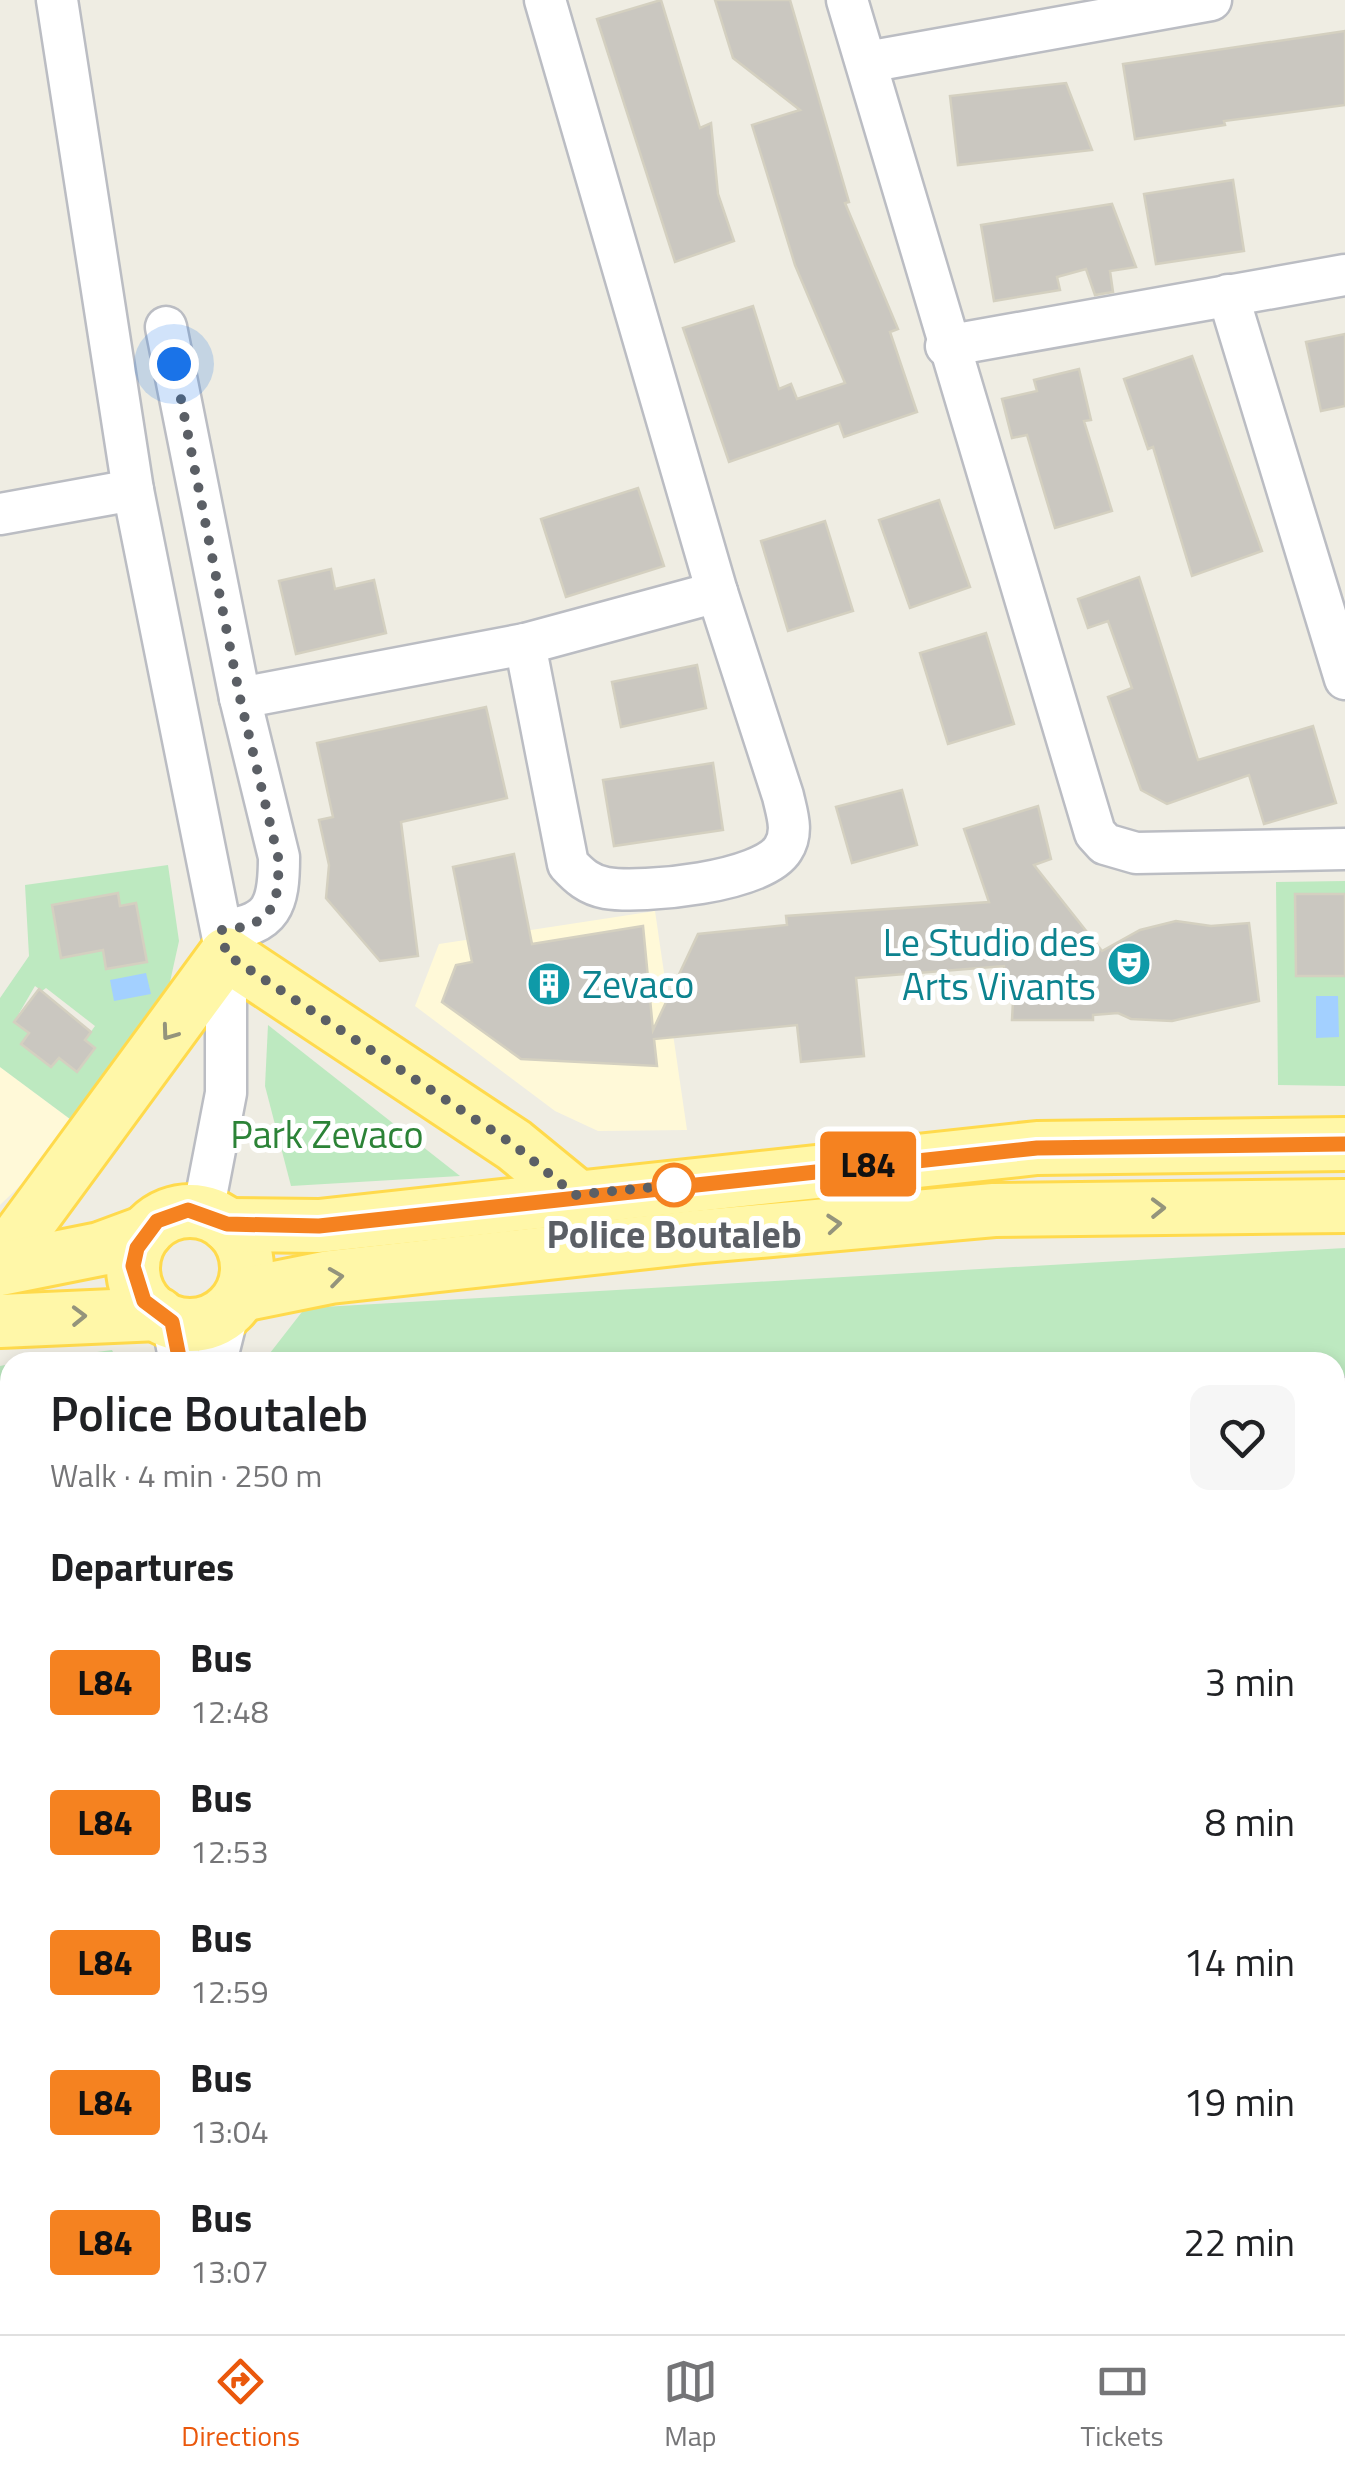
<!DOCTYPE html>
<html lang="en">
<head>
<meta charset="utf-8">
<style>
	:root { --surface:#fff; --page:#f6f6f6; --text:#202124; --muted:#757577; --line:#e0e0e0; --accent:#ea580c }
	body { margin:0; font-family:"Titillium Web",sans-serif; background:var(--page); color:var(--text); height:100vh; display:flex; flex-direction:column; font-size:38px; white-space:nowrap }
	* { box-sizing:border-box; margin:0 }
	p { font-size:32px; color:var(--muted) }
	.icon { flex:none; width:55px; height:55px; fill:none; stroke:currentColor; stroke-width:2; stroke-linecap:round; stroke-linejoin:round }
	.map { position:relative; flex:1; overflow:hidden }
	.details { position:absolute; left:0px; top:1352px; width:1345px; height:982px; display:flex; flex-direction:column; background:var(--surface); border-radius:30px 30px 0 0; box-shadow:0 5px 15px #0003 }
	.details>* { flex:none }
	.badge { padding:0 20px; border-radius:8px; font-size:35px; line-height:65px }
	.you { position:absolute; width:50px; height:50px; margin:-25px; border:8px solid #fff; border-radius:50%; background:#1a73e8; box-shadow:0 0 0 15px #1a73e833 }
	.map>.badge { position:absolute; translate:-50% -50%; box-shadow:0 0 0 5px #fff }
	h2 { padding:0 50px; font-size:38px; line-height:90px }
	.round { display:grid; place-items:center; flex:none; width:105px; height:105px; border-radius:20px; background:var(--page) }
	.head { display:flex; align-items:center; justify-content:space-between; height:170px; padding:0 50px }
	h1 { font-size:48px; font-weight:600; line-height:75px }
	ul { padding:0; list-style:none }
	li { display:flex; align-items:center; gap:30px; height:140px; padding:0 50px }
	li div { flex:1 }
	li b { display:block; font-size:38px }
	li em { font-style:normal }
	li .badge { min-width:110px; font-weight:700; text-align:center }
	.dock { display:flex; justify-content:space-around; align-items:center; height:140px; border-top:2px solid var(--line); background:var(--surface); font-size:28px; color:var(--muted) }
	.dock a { display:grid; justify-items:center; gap:5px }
	.dock .selected { color:var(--accent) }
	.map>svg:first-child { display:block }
	.commercial { fill:#fff9d8 }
	.green { fill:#bde9c0; fill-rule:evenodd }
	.water { fill:#a3d0ff }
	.building { fill:#cac7c0; stroke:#d4d0c0; stroke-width:2.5 }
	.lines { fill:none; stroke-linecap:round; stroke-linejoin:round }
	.minor-casing { stroke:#bbbdc3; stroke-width:45 }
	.major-casing { stroke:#ffda4c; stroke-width:58 }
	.minor { stroke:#fff; stroke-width:40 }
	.major { stroke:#fff7a8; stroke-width:52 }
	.oneway { stroke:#94947c }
	.line-casing { stroke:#fff; stroke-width:22 }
	.line { stroke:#f58220; stroke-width:15 }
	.walk { stroke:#5b5f65; stroke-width:10; stroke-dasharray:0 18 }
	.stop-dot { fill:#fff; stroke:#f58220; stroke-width:5 }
	.labels { text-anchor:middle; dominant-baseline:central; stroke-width:10; stroke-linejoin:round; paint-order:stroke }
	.culture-label { font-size:38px; fill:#0d838f; stroke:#fff; text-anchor:end }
	.park-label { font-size:38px; fill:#2c8337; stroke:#fff }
	.stop-label { font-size:38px; font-weight:bold; fill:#5b5f65; stroke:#fff }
</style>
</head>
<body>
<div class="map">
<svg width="1345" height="2334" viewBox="0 0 1345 2334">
	<rect width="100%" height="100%" fill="#efede3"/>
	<g class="commercial">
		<polygon points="655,911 687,1130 598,1131 555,1111 415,1006 439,944"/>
		<polygon points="0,1067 70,1119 22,1184 0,1205"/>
	</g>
	<g class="green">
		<path d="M168 865 179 941 170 982 70 1119 0 1067V998L29 956 25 885ZM117 893 120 906 136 903 146 962 103 950 80 955 78 947 59 945 52 905ZM35 986 42 991 46 988 95 1026 85 1040 77 1071 59 1058 51 1067 21 1045 29 1033 14 1022Z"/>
		<polygon points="1345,881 1345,894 1296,894 1345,976 1345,1086 1278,1085 1276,882"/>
		<polygon points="268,1025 460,1176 291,1186 265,1086"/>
		<polygon points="1345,1248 1345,1392 1335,1393 1335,1362 263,1362 305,1308"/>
		<polygon points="112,1350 118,1362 22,1362"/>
		<polygon points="10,1364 10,1491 0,1492 0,1366"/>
	</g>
	<g class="water">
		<polygon points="146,973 151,994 114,1001 110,980"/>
		<polygon points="1316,996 1338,996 1339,1037 1316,1038"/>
	</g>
	<g class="building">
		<polygon points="661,0 700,128 711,123 718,194 734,241 675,262 597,19"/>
		<polygon points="715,0 790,0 849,202 845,203 898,329 890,332 917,412 844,437 839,423 729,462 683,328 753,306 779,389 791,384 797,399 845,383 795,265 752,125 800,110 733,58"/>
		<polygon points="1345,31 1345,105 1224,121 1225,125 1135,139 1123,64"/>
		<polygon points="1066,83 1092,150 958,165 950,96"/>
		<polygon points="1233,180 1244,251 1156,264 1144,194"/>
		<polygon points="1112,204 1136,267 1110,271 1113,292 1095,295 1086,269 1057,277 1060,290 994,301 981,225"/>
		<polygon points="1345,334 1345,406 1321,411 1306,342"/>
		<polygon points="1192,356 1262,551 1192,576 1153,447 1148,449 1124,379"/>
		<polygon points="1079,369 1091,420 1084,421 1112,511 1055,528 1027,435 1012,438 1002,399 1037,391 1034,380"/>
		<polygon points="638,488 664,566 566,597 541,519"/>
		<polygon points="939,500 970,587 910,608 879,520"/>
		<polygon points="825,521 853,611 788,631 761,541"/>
		<polygon points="331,569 335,589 374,580 386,633 296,654 279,581"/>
		<polygon points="1139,577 1198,760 1313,726 1336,803 1264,824 1249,775 1167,804 1141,790 1108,697 1132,688 1108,621 1088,628 1078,599"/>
		<polygon points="986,633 1014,724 948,744 920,653"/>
		<polygon points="697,665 706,708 621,727 612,682"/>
		<polygon points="486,707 507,798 401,822 418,956 380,961 326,898 329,865 319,820 333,817 317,743"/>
		<polygon points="713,763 723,830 614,846 603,780"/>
		<polygon points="902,790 917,845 852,863 836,807"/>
		<polygon points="1038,806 1051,859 1034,865 1102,951 1140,930 1176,921 1211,926 1249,923 1259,1001 1172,1021 1131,1019 1118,1013 1093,1015 1093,1020 1012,1020 1014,981 1005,980 1004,966 856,978 864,1056 801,1062 797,1025 654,1039 657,1066 521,1059 442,1002 456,965 472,962 453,867 514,854 532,944 643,926 653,1030 698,934 787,925 786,916 989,902 964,829"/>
		<polygon points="118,893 120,906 136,903 147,962 106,969 103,950 61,958 52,905"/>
		<polygon points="1295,894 1345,894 1345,976 1296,976"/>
		<polygon points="39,989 91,1032 85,1040 95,1048 77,1072 59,1058 51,1067 21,1044 29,1033 14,1022"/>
	</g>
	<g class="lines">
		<defs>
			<g id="minor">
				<polyline points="57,0 133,490 226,954 226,1093 203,1212"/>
				<polyline points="847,0 1095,833 1105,844 1136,853 1345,849"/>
				<polyline points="867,62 1211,0"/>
				<polyline points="1228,295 1345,679"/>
				<path d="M166 327 240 698 279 857C279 905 273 925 222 930"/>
				<polyline points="946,346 1345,275"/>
				<polyline points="0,514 133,490"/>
				<path d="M525 644 568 864C579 876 589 885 606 888 643 894 763 882 783 849 794 832 787 814 783 796L717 592 545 0"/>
				<polyline points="240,698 525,644 717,592"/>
				<polyline points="172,1322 180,1362"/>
				<polyline points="216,1362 229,1310"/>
				<polyline points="1335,1398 1345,1398"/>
				<polyline points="0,1512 10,1511"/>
				<polyline points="1335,1524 1345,1524"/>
				<polyline points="0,1603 10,1603"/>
				<polyline points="0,1765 10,1764"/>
				<polyline points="1335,1815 1345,1815"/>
				<polyline points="1335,1889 1345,1889"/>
				<polyline points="1335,1979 1345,1978"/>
				<polyline points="0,1998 10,1997"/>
				<polyline points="1335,2088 1345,2087"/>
				<polyline points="0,2188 10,2187"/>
				<polyline points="1335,2245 1345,2244"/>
				<polyline points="0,2273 10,2273"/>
				<polyline points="247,2325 248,2334"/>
				<polyline points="940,2325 940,2334"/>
				<polyline points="1255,2325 1255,2334"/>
			</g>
			<g id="major">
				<circle cx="190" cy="1268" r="57"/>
				<polyline points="227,1225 319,1226 1037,1148 1345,1144"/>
				<polyline points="0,1262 226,954 514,1145 575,1195"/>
				<polyline points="0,1269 100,1249 146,1232"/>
				<polyline points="241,1295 330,1277 693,1237 994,1210 1345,1206"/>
				<polyline points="0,1321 158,1314"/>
			</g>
		</defs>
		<use href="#minor" class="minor-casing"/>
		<use href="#major" class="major-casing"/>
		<use href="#minor" class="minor"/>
		<use href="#major" class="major"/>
	</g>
	<defs><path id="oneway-chevron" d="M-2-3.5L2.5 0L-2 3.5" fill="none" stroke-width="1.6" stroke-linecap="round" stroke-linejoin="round" transform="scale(2.5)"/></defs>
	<g class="oneway">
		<use href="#oneway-chevron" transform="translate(169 1033) rotate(126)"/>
		<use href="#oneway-chevron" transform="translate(1158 1208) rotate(-1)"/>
		<use href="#oneway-chevron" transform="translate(834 1224) rotate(-5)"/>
		<use href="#oneway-chevron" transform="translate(336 1277) rotate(-8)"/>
		<use href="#oneway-chevron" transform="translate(79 1316) rotate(-1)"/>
	</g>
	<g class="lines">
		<defs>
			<polyline id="line" points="180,1362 172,1322 144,1301 133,1266 137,1248 157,1221 188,1210 227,1224 319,1226 1037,1148 1345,1144"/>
		</defs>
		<use href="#line" class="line-casing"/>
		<use href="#line" class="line"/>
		<path class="walk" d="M174 364 240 698 278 857C280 905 273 926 222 930L226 954 514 1145 575 1195 674 1185"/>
	</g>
	<defs>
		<symbol id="theatre-disc" viewBox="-11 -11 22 22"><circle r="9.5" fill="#0f9aa8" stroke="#fff"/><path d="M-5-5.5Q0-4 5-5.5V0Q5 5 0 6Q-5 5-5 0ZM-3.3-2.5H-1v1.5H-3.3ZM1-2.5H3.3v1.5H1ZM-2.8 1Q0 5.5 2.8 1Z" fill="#fff"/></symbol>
		<symbol id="building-disc" viewBox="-11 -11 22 22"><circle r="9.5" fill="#0f9aa8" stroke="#fff"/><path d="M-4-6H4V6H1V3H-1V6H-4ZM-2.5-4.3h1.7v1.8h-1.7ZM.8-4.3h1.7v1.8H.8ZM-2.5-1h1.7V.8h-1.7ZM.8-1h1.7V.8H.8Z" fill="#fff"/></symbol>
	</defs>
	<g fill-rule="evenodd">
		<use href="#theatre-disc" x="1104" y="939" width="50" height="50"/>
		<use href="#building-disc" x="524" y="959" width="50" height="50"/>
	</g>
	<circle class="stop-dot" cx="674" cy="1185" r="20"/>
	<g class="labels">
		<g class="culture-label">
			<text x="1096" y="942">Le Studio des<tspan x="1096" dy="44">Arts Vivants</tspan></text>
			<text x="582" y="984" text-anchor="start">Zevaco</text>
		</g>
		<g class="park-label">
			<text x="327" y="1134">Park Zevaco</text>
		</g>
		<g class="stop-label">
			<text x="674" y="1234">Police Boutaleb</text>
		</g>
	</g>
</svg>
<div class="you" style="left:174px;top:364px"></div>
<b class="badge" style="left:868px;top:1164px;background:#f58220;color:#111">L84</b>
<section class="details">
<div class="head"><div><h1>Police Boutaleb</h1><p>Walk · 4 min · 250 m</p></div><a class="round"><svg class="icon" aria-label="heart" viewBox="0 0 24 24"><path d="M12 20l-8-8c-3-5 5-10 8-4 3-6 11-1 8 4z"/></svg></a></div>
<h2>Departures</h2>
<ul>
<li><span class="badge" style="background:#f58220;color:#111">L84</span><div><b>Bus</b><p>12:48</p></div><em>3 min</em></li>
<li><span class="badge" style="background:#f58220;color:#111">L84</span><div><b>Bus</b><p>12:53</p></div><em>8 min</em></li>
<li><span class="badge" style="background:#f58220;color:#111">L84</span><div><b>Bus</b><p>12:59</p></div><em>14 min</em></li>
<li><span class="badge" style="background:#f58220;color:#111">L84</span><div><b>Bus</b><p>13:04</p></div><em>19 min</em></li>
<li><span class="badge" style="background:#f58220;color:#111">L84</span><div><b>Bus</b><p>13:07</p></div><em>22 min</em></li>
</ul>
</section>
</div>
<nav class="dock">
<a class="selected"><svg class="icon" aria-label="directions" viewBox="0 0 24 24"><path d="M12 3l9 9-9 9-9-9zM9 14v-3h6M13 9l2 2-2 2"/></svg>Directions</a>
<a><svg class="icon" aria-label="map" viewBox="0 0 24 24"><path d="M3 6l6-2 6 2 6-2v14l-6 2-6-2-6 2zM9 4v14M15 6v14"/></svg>Map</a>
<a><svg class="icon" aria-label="tickets" viewBox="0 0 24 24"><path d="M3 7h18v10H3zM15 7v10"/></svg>Tickets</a>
</nav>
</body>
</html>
